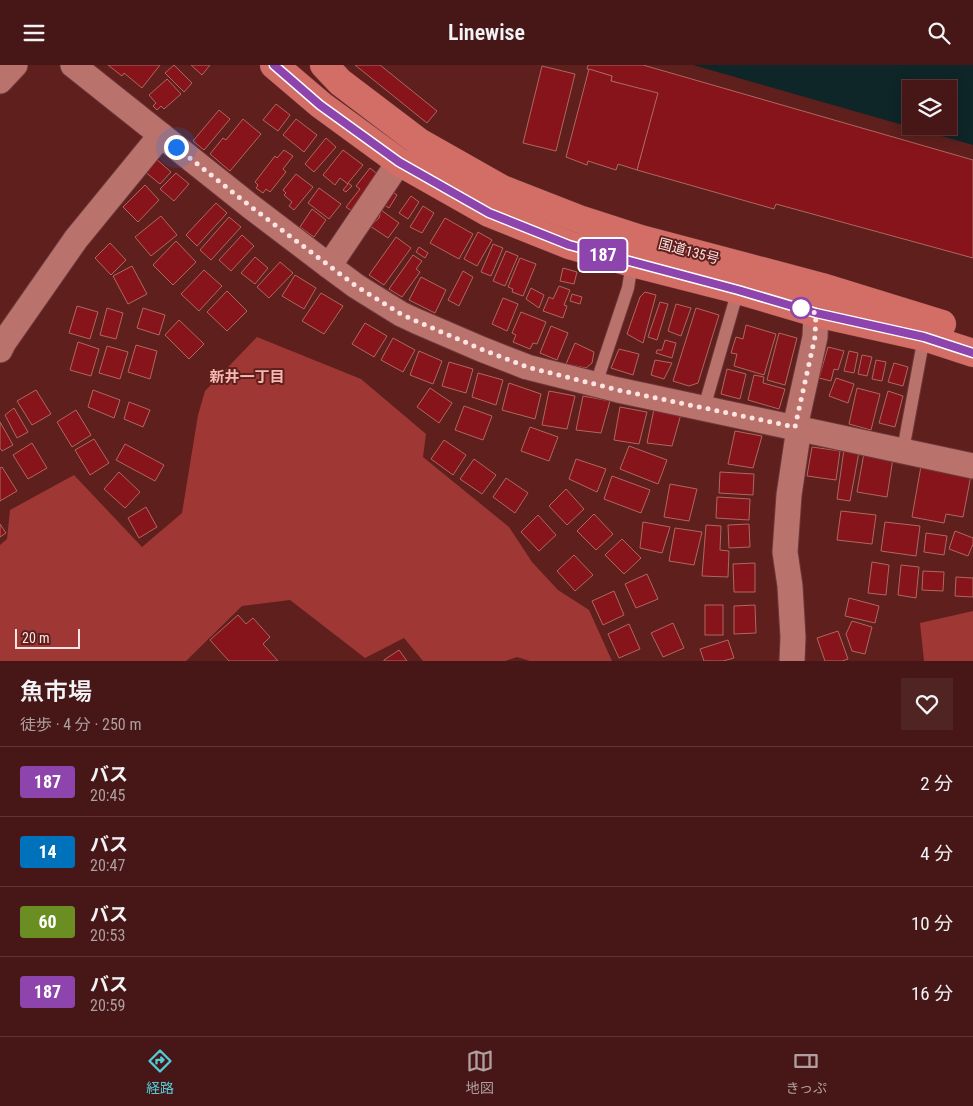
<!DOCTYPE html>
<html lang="ja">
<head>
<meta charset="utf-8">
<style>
	:root { --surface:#461716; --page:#502423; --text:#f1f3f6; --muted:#b09fa1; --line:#5e3635; --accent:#52cbd8 }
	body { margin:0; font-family:"Roboto Condensed","Noto Sans JP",sans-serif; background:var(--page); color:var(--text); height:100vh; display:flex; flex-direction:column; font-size:19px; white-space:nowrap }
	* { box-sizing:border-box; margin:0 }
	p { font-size:16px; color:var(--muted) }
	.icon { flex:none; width:28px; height:28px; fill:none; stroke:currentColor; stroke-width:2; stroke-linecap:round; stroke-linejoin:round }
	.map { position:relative; height:596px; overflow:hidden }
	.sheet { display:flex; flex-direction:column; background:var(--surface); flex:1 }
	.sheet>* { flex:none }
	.badge { padding:0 10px; border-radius:4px; font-size:18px; line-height:32px }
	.fabs { position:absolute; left:902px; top:15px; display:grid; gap:10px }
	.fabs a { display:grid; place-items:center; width:55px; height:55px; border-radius:0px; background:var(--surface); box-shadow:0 2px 12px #0003,0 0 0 1px var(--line); font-size:25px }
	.scale { position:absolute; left:15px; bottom:12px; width:65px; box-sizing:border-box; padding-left:5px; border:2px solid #fde4e2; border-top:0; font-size:14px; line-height:18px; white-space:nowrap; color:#fde4e2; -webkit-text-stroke:4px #5e1f1d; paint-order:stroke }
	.you { position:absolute; width:25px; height:25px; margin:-12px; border:4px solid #fff; border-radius:50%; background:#1a73e8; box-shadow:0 0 0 8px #1a73e833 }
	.map>.badge { position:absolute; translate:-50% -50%; box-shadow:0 0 0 2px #fff }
	.round { display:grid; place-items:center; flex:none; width:52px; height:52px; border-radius:0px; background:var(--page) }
	.overview { display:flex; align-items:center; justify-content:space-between; height:85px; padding:0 20px }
	h1 { font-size:24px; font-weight:600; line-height:38px }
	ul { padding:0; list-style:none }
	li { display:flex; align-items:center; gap:15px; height:70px; padding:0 20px; border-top:1px solid var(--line) }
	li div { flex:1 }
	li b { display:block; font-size:19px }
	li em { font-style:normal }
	li .badge { min-width:55px; font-weight:700; text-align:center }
	header { display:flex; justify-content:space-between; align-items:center; height:65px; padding:0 20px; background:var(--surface); font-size:22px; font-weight:600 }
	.tabs { display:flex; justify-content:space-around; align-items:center; height:70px; border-top:1px solid var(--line); background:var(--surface); font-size:14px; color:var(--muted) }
	.tabs a { display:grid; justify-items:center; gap:2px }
	.tabs .on { color:var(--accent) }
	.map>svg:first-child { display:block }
	.green { fill:#9f3835 }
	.water { fill:#0e2628; fill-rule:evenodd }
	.building { fill:#87141a; stroke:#ae6761 }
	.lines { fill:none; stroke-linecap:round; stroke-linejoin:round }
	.lane-casing { stroke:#6d383a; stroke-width:14 }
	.street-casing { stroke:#6d383a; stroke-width:27 }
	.highway-casing { stroke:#6d383a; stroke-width:29 }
	.lane { stroke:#ba726c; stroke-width:12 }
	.street { stroke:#ba726c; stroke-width:25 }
	.highway { stroke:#d36e67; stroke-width:28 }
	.line-casing { stroke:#fff; stroke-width:11 }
	.line { stroke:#8e44ad; stroke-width:8 }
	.walk { stroke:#fde4e2; stroke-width:5; stroke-dasharray:0 9 }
	.stop-dot { fill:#fff; stroke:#8e44ad; stroke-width:2.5 }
	.labels { text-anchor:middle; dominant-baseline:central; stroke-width:4; stroke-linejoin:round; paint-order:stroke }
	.street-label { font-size:14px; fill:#fde4e2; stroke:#5e1f1d }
	.neighbourhood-label { font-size:15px; font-weight:bold; fill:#f7b8b1; stroke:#5e1f1d }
</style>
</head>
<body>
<header><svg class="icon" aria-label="menu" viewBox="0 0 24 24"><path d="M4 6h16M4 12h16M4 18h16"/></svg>Linewise<svg class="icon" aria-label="search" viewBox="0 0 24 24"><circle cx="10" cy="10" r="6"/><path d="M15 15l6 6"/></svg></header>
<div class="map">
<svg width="973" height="596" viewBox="0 0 973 596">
	<rect width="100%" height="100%" fill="#5e1f1d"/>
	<g class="green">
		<polygon points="257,272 361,314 426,369 423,392 509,462 532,497 558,525 589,545 612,596 530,596 517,592 505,596 423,596 404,573 365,593 290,535 242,541 186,596 0,596 0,480 7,474 10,445 74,410 142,482 182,448 198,350 205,326"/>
		<polygon points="973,546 973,596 924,596 920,558"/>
	</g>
	<path class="water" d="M693 0H973V80ZM911 24H949V61H911Z"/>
	<g class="building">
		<polygon points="108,0 160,0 142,23 124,8 122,11"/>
		<polygon points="174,0 192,18 184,27 165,8"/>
		<polygon points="191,0 210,0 202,10"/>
		<polygon points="355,0 380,0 437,46 427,58"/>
		<polygon points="588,0 643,0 973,95 973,193 776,139 774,144 637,105 657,29 611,16 612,11 587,4"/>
		<polygon points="542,1 575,9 556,86 523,78"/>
		<polygon points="589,4 612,11 611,16 658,28 637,105 618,99 616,105 588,96 587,100 566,92"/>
		<polygon points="167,14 181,29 164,44 161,41 157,45 153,41 156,38 149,30"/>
		<polygon points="276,39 290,50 278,66 263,55"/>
		<polygon points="219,45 230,54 204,85 193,76"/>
		<polygon points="243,54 261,69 230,106 210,89 223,73 226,75"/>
		<polygon points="296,54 317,70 304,87 283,70"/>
		<polygon points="326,73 336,82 314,107 305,99"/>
		<polygon points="284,85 293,91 283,104 286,107 270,127 266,124 263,128 256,123 258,120 255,117 275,91 277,93"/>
		<polygon points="343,85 363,100 348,118 352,121 346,127 343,125 348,119 340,113 335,120 323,110"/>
		<polygon points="155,93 171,107 160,119 144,106"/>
		<polygon points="370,103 376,108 378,112 352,146 346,142 360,124 356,121"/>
		<polygon points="176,108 189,119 174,136 160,124"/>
		<polygon points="296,109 313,122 294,145 289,141 292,137 284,130 286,128 283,125"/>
		<polygon points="145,120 159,135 138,157 123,142"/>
		<polygon points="319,123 341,139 329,154 308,138"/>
		<polygon points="391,126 397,130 389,143 383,139"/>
		<polygon points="411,131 419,137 408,154 399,148"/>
		<polygon points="216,138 227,148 197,181 186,170"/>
		<polygon points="423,141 434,148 422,168 410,162"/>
		<polygon points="312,144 326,155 314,172 300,162"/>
		<polygon points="381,145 399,158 388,173 370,161 379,153"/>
		<polygon points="161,151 177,170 151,191 135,172"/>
		<polygon points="229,152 241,162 211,195 200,185"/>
		<polygon points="445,153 473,169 459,194 430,178"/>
		<polygon points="478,167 492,175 477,201 464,194"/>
		<polygon points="242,170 254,181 231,206 219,195"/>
		<polygon points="396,172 411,183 384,220 369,210"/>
		<polygon points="176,176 196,197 173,220 153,200"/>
		<polygon points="110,178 126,195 111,210 95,193"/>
		<polygon points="493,179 503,183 491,211 481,207"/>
		<polygon points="419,182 428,188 425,193 416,187"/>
		<polygon points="506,186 518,191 505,221 493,216"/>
		<polygon points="413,190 422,196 416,204 420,207 402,232 389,224"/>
		<polygon points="255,192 268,203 255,219 241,208"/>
		<polygon points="520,193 536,199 523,231 512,227 513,224 508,222"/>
		<polygon points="280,197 293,208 269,233 257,222"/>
		<polygon points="132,201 147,229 128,239 113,211"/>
		<polygon points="563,203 577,207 574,219 560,216"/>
		<polygon points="204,205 222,221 199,246 181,229"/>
		<polygon points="463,206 473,212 459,241 448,235"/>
		<polygon points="295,210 316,223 304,244 282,231"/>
		<polygon points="421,212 446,225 435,248 409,235"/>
		<polygon points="559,221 570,225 564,240 567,241 563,253 543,246 549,232 553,234"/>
		<polygon points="531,223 544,230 539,243 526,234"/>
		<polygon points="227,226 247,246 227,266 207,247"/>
		<polygon points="645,227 656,230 643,278 627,269 640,232"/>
		<polygon points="321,228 343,241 324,269 302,256"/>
		<polygon points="572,229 582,232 580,239 570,236"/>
		<polygon points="503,233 518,239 507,266 492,259"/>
		<polygon points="660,237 668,239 657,275 648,272"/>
		<polygon points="676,239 691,243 681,271 668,266"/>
		<polygon points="77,241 98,247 90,274 69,268"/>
		<polygon points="107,243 123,248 116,274 100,270"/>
		<polygon points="143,243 165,250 159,270 137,263"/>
		<polygon points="696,243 719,250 698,318 689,321 673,316"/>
		<polygon points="521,247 546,257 537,279 533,278 530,284 513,277 516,270 512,268"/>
		<polygon points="179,255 204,279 189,294 165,270"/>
		<polygon points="365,258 387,271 374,292 352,279"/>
		<polygon points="746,260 776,269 764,310 734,301 737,289 731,288 736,272 743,274"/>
		<polygon points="551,261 568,268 557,295 540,288"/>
		<polygon points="779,268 797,273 785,320 767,315"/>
		<polygon points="393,273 415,285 403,307 381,295"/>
		<polygon points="665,275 676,278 672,293 656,288 657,285 662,285"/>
		<polygon points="78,277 99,284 91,311 70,305"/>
		<polygon points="575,278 594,287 592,298 586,303 566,299"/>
		<polygon points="136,280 157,286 150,314 128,307"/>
		<polygon points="107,281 128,287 120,314 99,308"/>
		<polygon points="828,282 844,286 838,305 834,304 831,316 819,313"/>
		<polygon points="619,284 639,289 633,310 611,303"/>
		<polygon points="419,286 442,296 433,319 410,310"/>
		<polygon points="849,286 858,288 854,308 844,306"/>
		<polygon points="862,290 872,292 867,311 858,309"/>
		<polygon points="655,295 672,298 664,314 651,310"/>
		<polygon points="876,295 886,297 882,316 872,314"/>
		<polygon points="449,297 473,304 466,328 442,321"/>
		<polygon points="894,298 908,302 903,321 888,317"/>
		<polygon points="727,304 746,309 740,334 721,329"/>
		<polygon points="478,308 503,315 496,340 472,332"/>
		<polygon points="754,310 764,312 763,318 785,324 779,344 748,335"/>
		<polygon points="836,313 854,319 848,338 829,331"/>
		<polygon points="509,318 541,329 535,354 502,345"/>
		<polygon points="430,323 452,338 439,358 417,342"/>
		<polygon points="857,323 880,329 871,365 849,359"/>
		<polygon points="36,325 51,349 32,360 17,336"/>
		<polygon points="93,325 120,335 114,353 88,342"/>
		<polygon points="549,326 575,331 567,364 542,360"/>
		<polygon points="888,326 903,331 895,362 879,358"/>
		<polygon points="583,331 610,336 601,368 576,365"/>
		<polygon points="129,337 150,345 143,362 124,354"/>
		<polygon points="464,341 492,351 483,375 455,365"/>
		<polygon points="620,342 647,347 639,379 614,375"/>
		<polygon points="14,343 28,367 17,373 5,350"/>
		<polygon points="654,344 681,349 672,381 647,378"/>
		<polygon points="76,345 91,370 72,382 57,357"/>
		<polygon points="0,357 13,380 2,386 0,383"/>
		<polygon points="530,362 558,372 549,396 521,386"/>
		<polygon points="735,366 762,371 753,403 728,399"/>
		<polygon points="94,374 109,398 90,410 75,385"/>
		<polygon points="444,375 466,390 453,410 431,394"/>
		<polygon points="32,378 47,403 28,414 13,390"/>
		<polygon points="125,379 164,400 155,416 116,395"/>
		<polygon points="629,381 667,395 658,419 620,404"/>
		<polygon points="812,382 840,386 836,415 807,411"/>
		<polygon points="844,384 859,387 850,436 837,434"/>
		<polygon points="864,388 893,393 887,432 857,427"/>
		<polygon points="474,394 496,410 482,429 460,414"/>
		<polygon points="576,394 606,404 597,427 569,414"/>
		<polygon points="921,401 971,410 963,452 946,449 944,458 912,452"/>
		<polygon points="2,402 17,426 0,436 0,403"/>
		<polygon points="119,407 140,427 125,443 104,424"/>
		<polygon points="720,407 754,409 753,430 719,428"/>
		<polygon points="612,411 650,425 641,448 604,434"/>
		<polygon points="506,413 528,428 515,448 493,432"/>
		<polygon points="670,419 697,424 689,456 664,452"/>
		<polygon points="566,424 584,444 567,460 549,441"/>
		<polygon points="717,432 750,434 749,455 716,453"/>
		<polygon points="146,442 157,462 139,473 128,453"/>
		<polygon points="841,446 876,450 872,479 837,475"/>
		<polygon points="594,449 613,469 596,485 577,466"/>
		<polygon points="538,450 556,470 539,486 521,467"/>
		<polygon points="643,457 670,462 662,488 640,483"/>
		<polygon points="885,457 920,461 916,491 881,486"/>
		<polygon points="0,459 6,468 0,472"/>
		<polygon points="749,459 750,482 729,483 728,460"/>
		<polygon points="706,460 721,461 720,485 729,486 728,512 702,511"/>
		<polygon points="675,463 702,467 694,500 669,496"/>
		<polygon points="955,466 973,473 973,479 968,491 949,484"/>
		<polygon points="926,468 947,471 944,490 924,487"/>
		<polygon points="622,474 641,493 624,509 605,490"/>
		<polygon points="574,490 593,510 575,526 557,506"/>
		<polygon points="872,497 889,500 886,530 868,528"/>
		<polygon points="755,498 755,527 734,527 733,499"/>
		<polygon points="901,500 919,502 916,533 898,530"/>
		<polygon points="923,506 944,507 943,526 922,525"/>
		<polygon points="647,509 658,534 636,543 625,519"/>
		<polygon points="956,512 973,513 973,532 955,531"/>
		<polygon points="614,526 624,550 603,560 592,536"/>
		<polygon points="849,533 879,541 875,558 845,551"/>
		<rect x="705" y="540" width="18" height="30"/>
		<polygon points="755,540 756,568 734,569 734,541"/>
		<polygon points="238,550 246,559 253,553 270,572 263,579 278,596 229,596 210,575"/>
		<polygon points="852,556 872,562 865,589 852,586 846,569"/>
		<polygon points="673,558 684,583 663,592 651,568"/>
		<polygon points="629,559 640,584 619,593 608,569"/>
		<polygon points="838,566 848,594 842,596 825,596 817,573"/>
		<polygon points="728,575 734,593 723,596 704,596 700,584"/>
		<polygon points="399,585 407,596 384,596 384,595"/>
	</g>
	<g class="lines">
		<defs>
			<g id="lane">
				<polyline points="596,319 628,223 632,198"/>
				<polyline points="704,343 738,225"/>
				<polyline points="903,385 924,272"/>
			</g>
			<g id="street">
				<polyline points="73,0 250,141 329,201 356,221 401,249 416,256 481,284 527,302 618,325 973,401"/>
				<polyline points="0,16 15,0"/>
				<polyline points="329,201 399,97"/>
				<polyline points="0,285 4,277 76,174 161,70"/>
				<polyline points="795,362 815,272 816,248 820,230"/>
				<polyline points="792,596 793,572 790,521 785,487 789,430 799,363"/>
			</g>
			<g id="highway">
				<polyline points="274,0 321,40 399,97 489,148 569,180 632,198 738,225 816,248 924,272 973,288"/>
				<polyline points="324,0 340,17 419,77 502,124 579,154 641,174 822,222 942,259"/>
			</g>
		</defs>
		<use href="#lane" class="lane-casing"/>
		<use href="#street" class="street-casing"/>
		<use href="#highway" class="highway-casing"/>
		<use href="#lane" class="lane"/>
		<use href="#street" class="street"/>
		<use href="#highway" class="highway"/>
	</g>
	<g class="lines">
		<defs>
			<polyline id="line" points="274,0 320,40 399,97 489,148 569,180 738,225 816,248 924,272 973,288"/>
		</defs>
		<use href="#line" class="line-casing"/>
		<use href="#line" class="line"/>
		<polyline class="walk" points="176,82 250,141 356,221 401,249 416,256 481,284 527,302 618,325 795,362 815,272 816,248 801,243"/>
	</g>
	<circle class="stop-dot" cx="801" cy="243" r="10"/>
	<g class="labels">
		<g class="street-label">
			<text transform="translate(689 186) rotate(15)">国道135号</text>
		</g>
		<g class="neighbourhood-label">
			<text x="247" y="312">新井一丁目</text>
		</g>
	</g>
</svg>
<div class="fabs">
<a><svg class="icon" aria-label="layers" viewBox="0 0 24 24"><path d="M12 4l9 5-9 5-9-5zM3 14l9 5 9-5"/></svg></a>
</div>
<div class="scale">20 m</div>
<div class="you" style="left:176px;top:82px"></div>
<b class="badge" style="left:603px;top:190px;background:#8e44ad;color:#fff">187</b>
</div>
<section class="sheet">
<div class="overview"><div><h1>魚市場</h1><p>徒歩 · 4 分 · 250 m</p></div><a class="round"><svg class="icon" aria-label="heart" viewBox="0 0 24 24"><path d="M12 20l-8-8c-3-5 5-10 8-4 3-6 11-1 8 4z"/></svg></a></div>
<ul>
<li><span class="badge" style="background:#8e44ad;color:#fff">187</span><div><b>バス</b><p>20:45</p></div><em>2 分</em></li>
<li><span class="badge" style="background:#0072bc;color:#fff">14</span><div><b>バス</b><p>20:47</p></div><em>4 分</em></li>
<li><span class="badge" style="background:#6b8e23;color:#fff">60</span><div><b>バス</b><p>20:53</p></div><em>10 分</em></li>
<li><span class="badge" style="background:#8e44ad;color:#fff">187</span><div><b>バス</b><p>20:59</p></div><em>16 分</em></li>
</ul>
</section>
<nav class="tabs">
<a class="on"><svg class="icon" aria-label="directions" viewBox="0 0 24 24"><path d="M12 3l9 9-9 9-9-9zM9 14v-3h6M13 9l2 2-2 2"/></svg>経路</a>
<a><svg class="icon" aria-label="map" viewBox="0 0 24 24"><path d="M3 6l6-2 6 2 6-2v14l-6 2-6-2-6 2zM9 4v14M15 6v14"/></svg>地図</a>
<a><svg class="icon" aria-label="tickets" viewBox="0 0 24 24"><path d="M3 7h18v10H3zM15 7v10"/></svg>きっぷ</a>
</nav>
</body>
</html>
